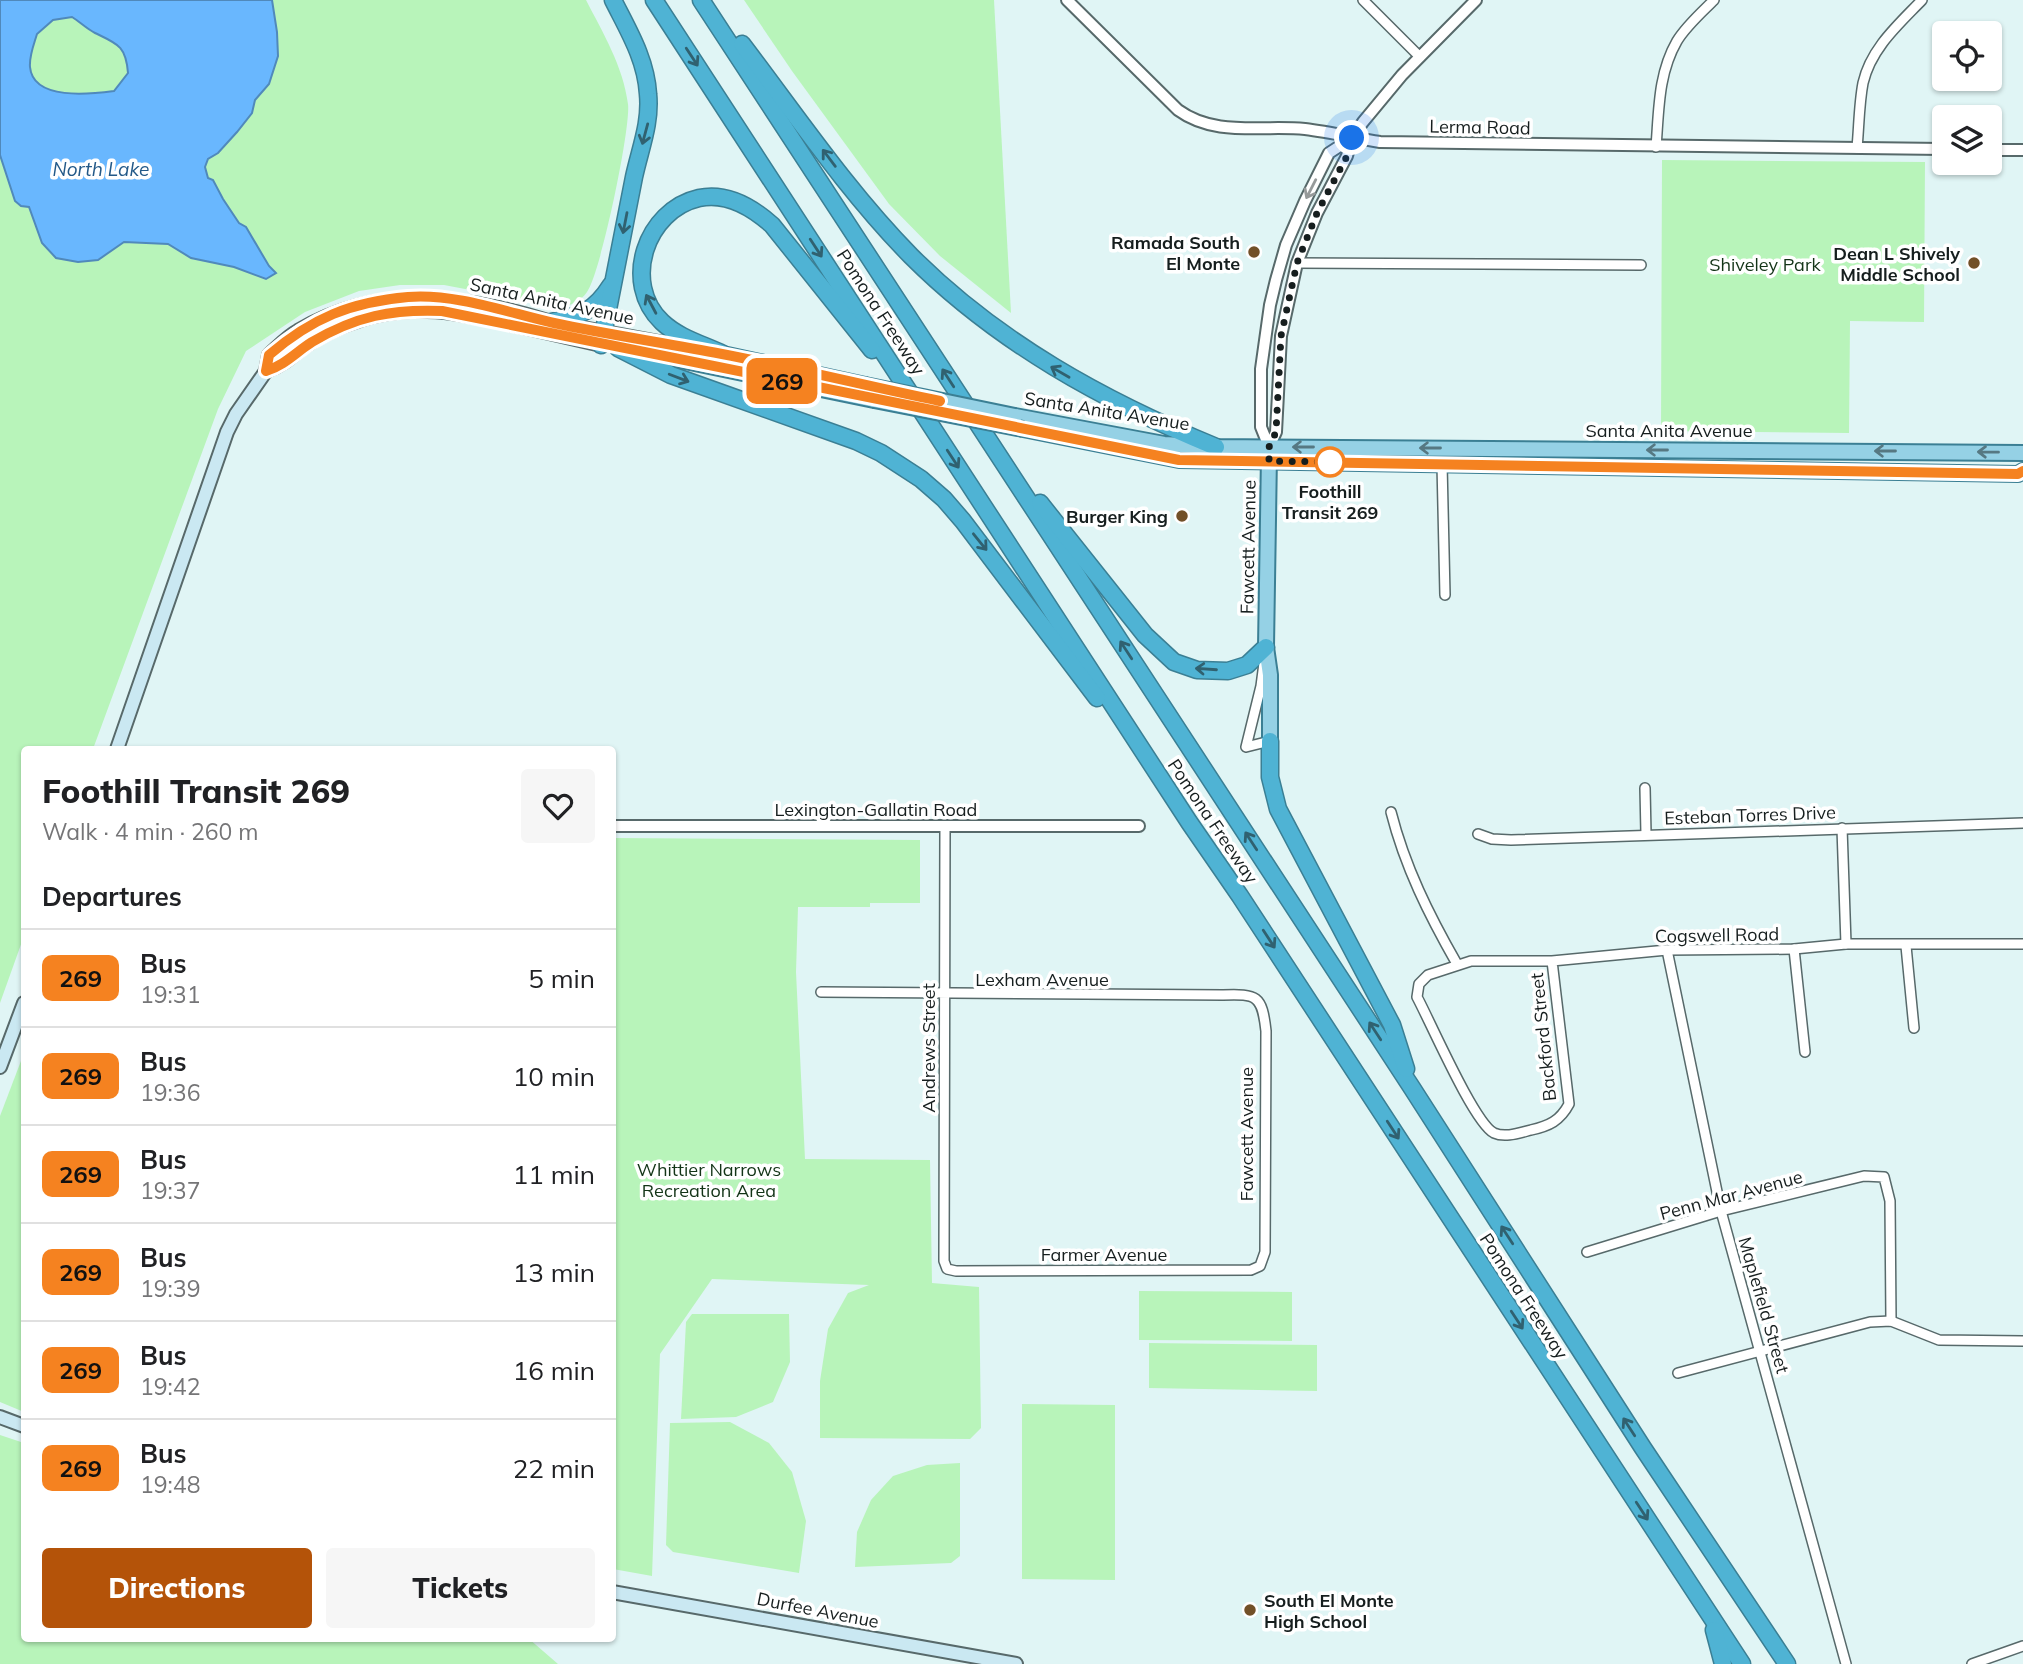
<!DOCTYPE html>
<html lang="en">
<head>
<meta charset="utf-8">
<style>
	:root { --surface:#fff; --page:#f6f6f6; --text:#202124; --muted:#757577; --line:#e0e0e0; --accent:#b45309 }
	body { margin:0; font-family:Mulish,sans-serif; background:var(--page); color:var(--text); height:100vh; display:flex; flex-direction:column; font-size:26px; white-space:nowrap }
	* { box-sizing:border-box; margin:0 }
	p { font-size:23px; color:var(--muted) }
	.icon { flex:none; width:38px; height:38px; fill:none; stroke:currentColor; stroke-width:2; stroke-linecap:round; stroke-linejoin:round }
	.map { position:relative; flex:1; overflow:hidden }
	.drawer { position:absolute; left:21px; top:746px; width:595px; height:896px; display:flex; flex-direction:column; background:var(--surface); border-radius:7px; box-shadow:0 2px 5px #0004 }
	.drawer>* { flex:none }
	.badge { padding:0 14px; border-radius:10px; font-size:24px; line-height:46px }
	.buttons { position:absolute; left:1932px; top:21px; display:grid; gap:14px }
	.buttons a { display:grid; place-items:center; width:70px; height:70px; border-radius:7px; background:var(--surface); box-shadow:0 2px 5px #0004; font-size:35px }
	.you { position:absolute; width:35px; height:35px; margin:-18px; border:5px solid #fff; border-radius:50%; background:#1a73e8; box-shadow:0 0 0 10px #1a73e833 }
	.map>.badge { position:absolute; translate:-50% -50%; box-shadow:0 0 0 4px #fff }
	h2 { padding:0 21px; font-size:26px; line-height:63px }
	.round { display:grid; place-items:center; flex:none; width:74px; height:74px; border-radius:7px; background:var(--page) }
	.head { display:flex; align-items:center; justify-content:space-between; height:119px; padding:0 21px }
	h1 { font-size:33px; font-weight:800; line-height:52px }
	.action { display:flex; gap:14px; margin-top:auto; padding:14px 21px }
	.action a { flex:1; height:80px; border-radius:7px; background:var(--accent); color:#fff; font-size:28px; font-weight:800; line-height:80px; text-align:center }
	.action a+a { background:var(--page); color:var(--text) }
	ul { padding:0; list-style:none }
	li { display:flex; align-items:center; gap:21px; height:98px; padding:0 21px; border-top:2px solid var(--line) }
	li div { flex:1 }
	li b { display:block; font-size:26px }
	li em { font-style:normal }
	li .badge { min-width:77px; font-weight:700; text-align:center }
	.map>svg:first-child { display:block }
	.green { fill:#b8f4ba }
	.water { fill:#69b7fe; stroke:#5089bb; stroke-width:2; fill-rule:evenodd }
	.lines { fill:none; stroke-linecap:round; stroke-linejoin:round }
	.minor-casing { stroke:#57696a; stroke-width:12 }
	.tertiary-casing { stroke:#57696a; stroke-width:14 }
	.secondary-casing { stroke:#57696a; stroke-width:16 }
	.primary-casing { stroke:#3b7f94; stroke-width:18 }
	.motorway-casing { stroke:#3b7f94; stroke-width:19 }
	.minor { stroke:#fff; stroke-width:9 }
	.tertiary { stroke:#fff; stroke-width:10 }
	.secondary { stroke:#cae8f2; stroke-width:12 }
	.primary { stroke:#95d1e5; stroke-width:14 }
	.motorway { stroke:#4fb3d4; stroke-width:16 }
	.primary-bridge-casing { stroke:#3b7f94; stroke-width:18; stroke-linecap:butt }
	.primary-bridge { stroke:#95d1e5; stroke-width:14 }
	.oneway { stroke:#306170 }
	.oneway2 { stroke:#969a9a }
	.oneway3 { stroke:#567882 }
	.line-casing { stroke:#fff; stroke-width:16 }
	.line { stroke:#f58220; stroke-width:10 }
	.walk { stroke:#161e1e; stroke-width:7; stroke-dasharray:0 12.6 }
	.poi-dot { fill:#725028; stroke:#fff; stroke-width:2.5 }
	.stop-dot { fill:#fff; stroke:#f58220; stroke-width:3.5 }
	.labels { text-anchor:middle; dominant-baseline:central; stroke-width:7; stroke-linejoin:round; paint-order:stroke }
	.street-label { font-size:18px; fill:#161e1e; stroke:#fff }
	.poi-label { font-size:18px; font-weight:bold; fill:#161e1e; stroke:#fff; text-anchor:end }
	.park-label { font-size:18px; fill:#133417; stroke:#fff }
	.stop-label { font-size:18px; font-weight:bold; fill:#161e1e; stroke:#fff }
	.water-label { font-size:19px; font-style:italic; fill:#235988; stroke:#fff }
</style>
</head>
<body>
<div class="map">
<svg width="2023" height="1664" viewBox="0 0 2023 1664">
	<rect width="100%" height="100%" fill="#e0f5f5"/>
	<g class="green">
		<path d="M0 0H586C603 33 623 66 628 104 631 128 601 272 587 292 581 301 570 306 560 307L444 285H400L359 291 305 312 246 351 218 409 93 749H24V936L0 1003Z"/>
		<polygon points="744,0 994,0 1011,313 940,256 889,204 792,71"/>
		<polygon points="1662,160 1925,162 1924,322 1850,321 1849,433 1661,431"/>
		<polygon points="613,838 920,840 920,903 870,903 870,907 798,907 796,972 805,1159 930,1160 932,1283 979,1287 981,1428 970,1439 820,1438 820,1381 828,1329 848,1293 869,1285 712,1279 660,1354 652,1576 613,1569"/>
		<polygon points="24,1053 24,1412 0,1402 0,1116"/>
		<polygon points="1139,1291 1292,1292 1292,1341 1139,1340"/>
		<polygon points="692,1314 789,1314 790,1362 773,1402 736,1417 681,1419 686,1322"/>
		<polygon points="1149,1343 1317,1345 1317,1391 1149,1388"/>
		<polygon points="1022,1404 1115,1405 1115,1580 1022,1579"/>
		<polygon points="730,1422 769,1443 792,1472 806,1521 799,1573 673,1552 666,1545 670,1423"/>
		<polygon points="0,1435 24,1443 24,1638 528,1638 558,1664 0,1664"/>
		<polygon points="960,1463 960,1556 951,1563 855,1567 857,1532 871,1500 893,1476 927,1465"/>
	</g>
	<path class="water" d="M0 0H272L277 32 278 56 269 84 255 100 252 113 237 132 218 153 208 159 205 167 208 178 213 180 223 199 239 223 246 227 269 266 276 273 266 279 234 267 191 258 168 244 124 242 98 260 78 262 56 258 42 243 29 207 21 206 15 201 0 155ZM72 17C80 22 87 29 95 33 118 44 126 46 128 73L114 91C91 94 33 101 30 67 29 56 34 44 37 34L53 20Z"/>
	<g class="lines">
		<defs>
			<g id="minor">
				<polyline points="1363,0 1420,57"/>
				<path d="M1656 147C1659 110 1658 74 1677 41 1686 26 1702 12 1714 0"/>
				<path d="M1857 148C1859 127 1859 104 1863 83 1871 48 1899 24 1922 0"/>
				<polyline points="1297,263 1641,265"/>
				<polyline points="1442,464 1445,595"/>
				<polyline points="1264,663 1261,686 1246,747 1270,741"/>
				<polyline points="1645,788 1646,834"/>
				<path d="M1391 812C1405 867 1429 915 1457 964"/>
				<polyline points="1842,828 1846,944"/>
				<polyline points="1478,834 1492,839 1511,840 2023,823"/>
				<polyline points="1906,946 1914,1028"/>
				<polyline points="1794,949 1805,1052"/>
				<polyline points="1667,950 1721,1211 1846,1664"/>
				<path d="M1552 961 1569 1104C1560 1121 1549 1126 1531 1130 1519 1133 1505 1138 1494 1133 1474 1123 1430 1021 1417 997L1419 984 1428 975 1471 961H1552L1667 950 1794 949 1846 944H2023"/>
				<path d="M821 992 1223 995C1257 994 1262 995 1266 1031L1265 1252 1260 1266 1251 1270 956 1271 947 1269 944 1261 945 826"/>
				<polyline points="1587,1252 1721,1211 1864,1176 1884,1177 1890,1201 1891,1321"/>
				<polyline points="1678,1373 1870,1322 1891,1321 1939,1340 2023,1341"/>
				<polyline points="1972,1664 2023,1646"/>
			</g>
			<g id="tertiary">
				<path d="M1067 0 1178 110C1215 137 1261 125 1305 129 1330 132 1355 138 1380 142L1944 149"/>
				<polyline points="1990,150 2023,150"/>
				<polyline points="1269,447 1276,432 1281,336 1297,263 1317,213 1347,156 1352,138 1363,122 1402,75 1476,0"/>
				<polyline points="1269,447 1261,427 1261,369 1270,305 1276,280 1286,245 1305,201 1329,153 1352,138"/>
				<polyline points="612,826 1139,826"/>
			</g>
			<g id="secondary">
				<path d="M266 371C281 366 290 358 302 348 319 336 340 326 360 320 415 301 468 315 523 327 549 333 575 339 601 345"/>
				<path d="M117 749 227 432 236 414 266 371 269 355C278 347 287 337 298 331 379 283 465 295 551 322L702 350"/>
				<polyline points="0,1067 24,1003"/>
				<polyline points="0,1417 24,1426"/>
				<polyline points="612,1592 1016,1664"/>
			</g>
			<g id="primary">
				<polyline points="627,349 874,400"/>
				<polyline points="723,354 865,385"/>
				<polyline points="1015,416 1164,444 1216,447 2023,453"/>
				<polyline points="1023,429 1179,460 2018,474 2023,471"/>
				<polyline points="1269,455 1266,647 1270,675 1270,741"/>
			</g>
			<g id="motorway">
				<polyline points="654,0 1189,822 1240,896 1742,1664"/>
				<polyline points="701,0 1412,1088 1643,1448 1787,1664"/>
				<path d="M742 44C796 115 848 192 911 256 998 343 1104 401 1216 447"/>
				<path d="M551 322C581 315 594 312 611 285"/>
				<path d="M601 345C612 289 623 233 634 177 640 149 651 123 648 94 646 59 628 30 613 0"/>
				<polyline points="618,348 671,375 856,441 881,453 921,479 944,499 963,521 1097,698"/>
				<path d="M723 354C702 344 679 338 662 322 621 283 646 210 699 198 727 192 753 208 772 225L872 350"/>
				<polyline points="1040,503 1145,635 1174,662 1197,670 1228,671 1247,665 1266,647"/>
				<polyline points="1270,741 1270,777 1278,809 1392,1025 1406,1069"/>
				<polyline points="1714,1630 1723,1664"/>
			</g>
		</defs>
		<use href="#minor" class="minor-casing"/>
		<use href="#tertiary" class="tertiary-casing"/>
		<use href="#secondary" class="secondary-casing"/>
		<use href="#primary" class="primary-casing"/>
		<use href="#motorway" class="motorway-casing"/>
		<use href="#minor" class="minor"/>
		<use href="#tertiary" class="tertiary"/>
		<use href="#secondary" class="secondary"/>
		<use href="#primary" class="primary"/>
		<use href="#motorway" class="motorway"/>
		<defs>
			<g id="primary-bridge">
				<polyline points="865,385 1015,416"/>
				<polyline points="874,400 1023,429"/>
			</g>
		</defs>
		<use href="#primary-bridge" class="primary-bridge-casing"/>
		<use href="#primary-bridge" class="primary-bridge"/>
	</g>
	<defs><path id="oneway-shaft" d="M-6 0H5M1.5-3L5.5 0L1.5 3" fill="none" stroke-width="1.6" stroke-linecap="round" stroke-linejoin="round" transform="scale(1.75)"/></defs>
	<g class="oneway">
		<use href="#oneway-shaft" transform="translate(692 57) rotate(57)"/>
		<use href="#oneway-shaft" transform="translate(645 134) rotate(105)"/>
		<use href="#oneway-shaft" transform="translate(829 158) rotate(-127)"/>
		<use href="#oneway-shaft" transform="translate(625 223) rotate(101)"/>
		<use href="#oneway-shaft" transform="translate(816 248) rotate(57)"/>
		<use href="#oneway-shaft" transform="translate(651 304) rotate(-118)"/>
		<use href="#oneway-shaft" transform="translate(1060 372) rotate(-150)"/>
		<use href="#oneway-shaft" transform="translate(679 378) rotate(21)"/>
		<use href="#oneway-shaft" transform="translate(948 378) rotate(-123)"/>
		<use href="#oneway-shaft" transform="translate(953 459) rotate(57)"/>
		<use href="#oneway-shaft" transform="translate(980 542) rotate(51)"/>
		<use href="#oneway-shaft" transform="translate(1126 650) rotate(-123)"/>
		<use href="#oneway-shaft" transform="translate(1206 669) rotate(-176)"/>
		<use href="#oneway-shaft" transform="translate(1251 841) rotate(-123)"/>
		<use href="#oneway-shaft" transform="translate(1269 939) rotate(57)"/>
		<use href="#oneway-shaft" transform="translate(1375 1031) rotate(-123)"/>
		<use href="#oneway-shaft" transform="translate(1393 1130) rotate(57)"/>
		<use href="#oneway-shaft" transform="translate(1507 1235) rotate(-123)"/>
		<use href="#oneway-shaft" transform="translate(1517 1320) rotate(57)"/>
		<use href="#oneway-shaft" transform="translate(1629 1427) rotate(-123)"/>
		<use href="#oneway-shaft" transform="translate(1642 1511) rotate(57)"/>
	</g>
	<use class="oneway2" href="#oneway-shaft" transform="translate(1311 189) rotate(117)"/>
	<g class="oneway3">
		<use href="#oneway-shaft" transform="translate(1303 447) rotate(-180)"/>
		<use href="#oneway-shaft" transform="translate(1430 448) rotate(-180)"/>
		<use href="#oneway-shaft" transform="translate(1657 450) rotate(-180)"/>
		<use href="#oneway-shaft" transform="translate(1885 451) rotate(-180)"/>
		<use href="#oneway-shaft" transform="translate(1988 452) rotate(-179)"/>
	</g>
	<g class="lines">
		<defs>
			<path id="line" d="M940 401C867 386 795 368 722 354 666 343 610 335 554 323 509 313 455 293 408 297 351 302 312 318 269 355L266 371C285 365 296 352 312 342 356 316 392 309 442 311L1179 460 2018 474 2023 471"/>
		</defs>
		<use href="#line" class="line-casing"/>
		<use href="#line" class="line"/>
		<polyline class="walk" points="1330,462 1269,461 1269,447 1276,432 1281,336 1297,263 1317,213 1347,156 1352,138"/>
	</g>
	<g class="poi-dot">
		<circle cx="1254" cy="252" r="7"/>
		<circle cx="1974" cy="263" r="7"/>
		<circle cx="1182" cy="516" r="7"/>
		<circle cx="1250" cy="1610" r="7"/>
	</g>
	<circle class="stop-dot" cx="1330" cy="462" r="14"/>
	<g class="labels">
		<g class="street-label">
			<text transform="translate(1480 127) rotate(1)">Lerma Road</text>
			<text transform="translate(552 301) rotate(12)">Santa Anita Avenue</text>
			<text transform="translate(881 312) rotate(57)">Pomona Freeway</text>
			<text transform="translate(1107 411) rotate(9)">Santa Anita Avenue</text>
			<text x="1669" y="430">Santa Anita Avenue</text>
			<text transform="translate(1248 547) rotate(-89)">Fawcett Avenue</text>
			<text x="876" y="809">Lexington-Gallatin Road</text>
			<text transform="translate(1750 815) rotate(-2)">Esteban Torres Drive</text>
			<text transform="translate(1213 821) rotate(56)">Pomona Freeway</text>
			<text transform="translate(1717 935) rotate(-1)">Cogswell Road</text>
			<text x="1042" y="979">Lexham Avenue</text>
			<text transform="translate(1543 1037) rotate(-96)">Backford Street</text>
			<text transform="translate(928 1048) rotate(-90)">Andrews Street</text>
			<text transform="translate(1246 1134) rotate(-90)">Fawcett Avenue</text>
			<text transform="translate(1731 1195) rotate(-15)">Penn Mar Avenue</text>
			<text x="1104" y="1254">Farmer Avenue</text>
			<text transform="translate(1524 1296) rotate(57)">Pomona Freeway</text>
			<text transform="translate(1764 1305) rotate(74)">Maplefield Street</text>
			<text transform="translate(818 1610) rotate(11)">Durfee Avenue</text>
		</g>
		<g class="poi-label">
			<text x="1240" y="242">Ramada South<tspan x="1240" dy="21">El Monte</tspan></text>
			<text x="1960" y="253">Dean L Shively<tspan x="1960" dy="21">Middle School</tspan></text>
			<text x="1168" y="516">Burger King</text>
			<text x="1264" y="1600" text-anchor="start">South El Monte<tspan x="1264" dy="21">High School</tspan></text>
		</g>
		<g class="park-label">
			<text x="1765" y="264">Shiveley Park</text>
			<text x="709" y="1169">Whittier Narrows<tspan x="709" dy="21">Recreation Area</tspan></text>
		</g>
		<g class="stop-label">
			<text x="1330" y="491">Foothill<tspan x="1330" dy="21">Transit 269</tspan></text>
		</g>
		<g class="water-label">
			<text x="101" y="169">North Lake</text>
		</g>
	</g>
</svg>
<div class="buttons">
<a><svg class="icon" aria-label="locate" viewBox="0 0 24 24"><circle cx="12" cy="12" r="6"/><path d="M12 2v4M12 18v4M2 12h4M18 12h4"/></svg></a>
<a><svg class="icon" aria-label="layers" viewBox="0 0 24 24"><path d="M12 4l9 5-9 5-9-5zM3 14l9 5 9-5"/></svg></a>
</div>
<div class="you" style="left:1352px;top:138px"></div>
<b class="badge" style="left:782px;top:381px;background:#f58220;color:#111">269</b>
<section class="drawer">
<div class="head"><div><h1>Foothill Transit 269</h1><p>Walk · 4 min · 260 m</p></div><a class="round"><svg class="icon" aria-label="heart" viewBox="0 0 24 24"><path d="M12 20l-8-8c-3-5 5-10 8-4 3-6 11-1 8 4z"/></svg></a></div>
<h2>Departures</h2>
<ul>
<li><span class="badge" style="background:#f58220;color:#111">269</span><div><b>Bus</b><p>19:31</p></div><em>5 min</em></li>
<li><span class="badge" style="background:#f58220;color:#111">269</span><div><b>Bus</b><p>19:36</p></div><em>10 min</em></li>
<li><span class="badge" style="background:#f58220;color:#111">269</span><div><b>Bus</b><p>19:37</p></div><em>11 min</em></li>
<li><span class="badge" style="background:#f58220;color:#111">269</span><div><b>Bus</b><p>19:39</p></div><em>13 min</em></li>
<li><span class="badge" style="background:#f58220;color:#111">269</span><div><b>Bus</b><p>19:42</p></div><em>16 min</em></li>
<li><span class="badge" style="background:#f58220;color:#111">269</span><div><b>Bus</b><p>19:48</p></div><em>22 min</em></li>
</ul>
<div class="action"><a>Directions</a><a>Tickets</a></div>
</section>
</div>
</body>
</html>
